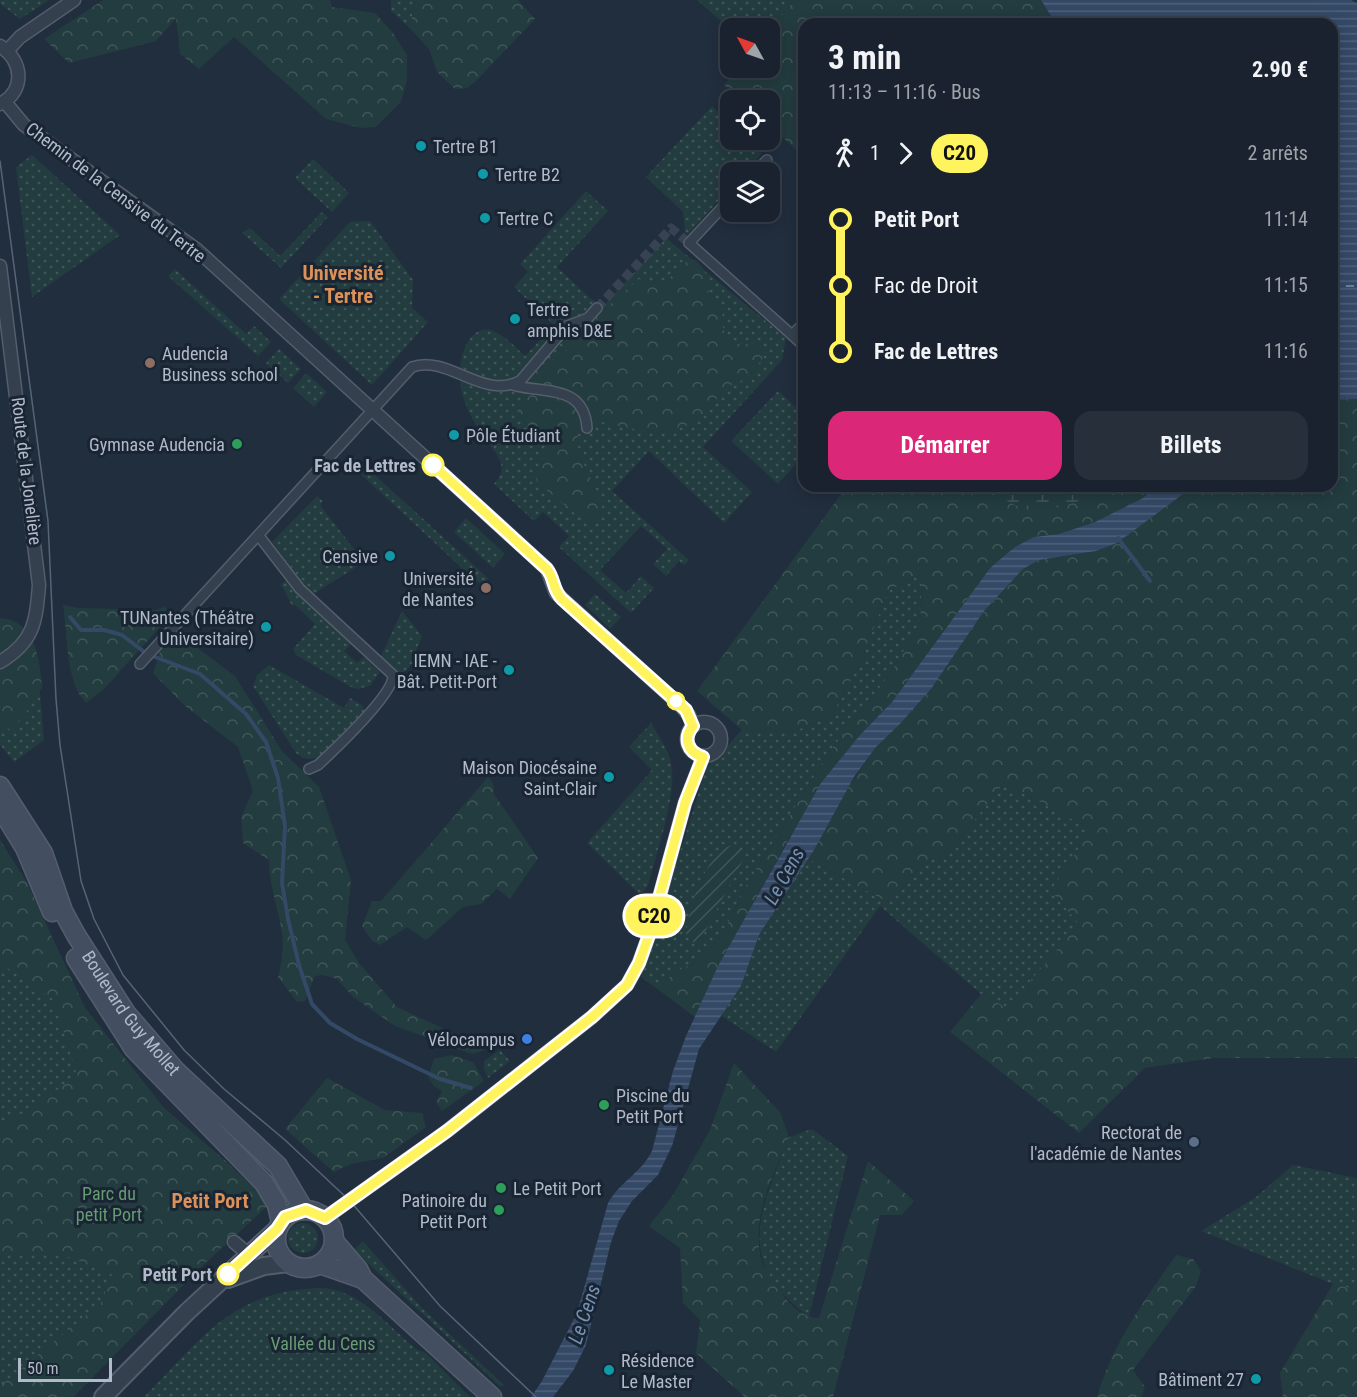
<!DOCTYPE html>
<html lang="fr">
<head>
<meta charset="utf-8">
<style>
	:root { --surface:#19222e; --page:#262f3a; --text:#f1f3f6; --muted:#9fa4aa; --line:#373f4a; --accent:#db2777 }
	body { margin:0; font-family:"Roboto Condensed",sans-serif; background:var(--page); color:var(--text); height:100vh; display:flex; flex-direction:column; font-size:22px; white-space:nowrap }
	* { box-sizing:border-box; margin:0 }
	p { font-size:20px; color:var(--muted) }
	.icon { flex:none; width:33px; height:33px; fill:none; stroke:currentColor; stroke-width:2; stroke-linecap:round; stroke-linejoin:round }
	.map { position:relative; flex:1; overflow:hidden }
	.panel { position:absolute; left:798px; top:18px; width:540px; height:474px; display:flex; flex-direction:column; background:var(--surface); border-radius:18px; box-shadow:0 3px 15px #0003,0 0 0 2px var(--line) }
	.panel>* { flex:none }
	.badge { padding:0 12px; border-radius:20px; font-size:21px; line-height:39px }
	.needle { width:39px; rotate:310deg }
	.buttons { position:absolute; left:720px; top:18px; display:grid; gap:12px }
	.buttons a { display:grid; place-items:center; width:60px; height:60px; border-radius:12px; background:var(--surface); box-shadow:0 3px 15px #0003,0 0 0 2px var(--line); font-size:30px }
	.scale { position:absolute; left:18px; bottom:15px; width:94px; box-sizing:border-box; padding-left:6px; border:3px solid #b1bac9; border-top:0; font-size:16px; line-height:21px; white-space:nowrap; color:#b1bac9; -webkit-text-stroke:4px #1a2533; paint-order:stroke }
	.map>.badge { position:absolute; translate:-50% -50%; box-shadow:0 0 0 3px #fff }
	.legs { display:flex; align-items:center; gap:9px; height:66px; padding:0 30px; font-size:20px }
	.legs p { margin-inline-start:auto }
	.overview { display:flex; align-items:center; justify-content:space-between; height:102px; padding:0 30px }
	h1 { font-size:33px; font-weight:700; line-height:45px }
	.primary-button { display:flex; gap:12px; margin-top:auto; padding:12px 30px }
	.primary-button a { flex:1; height:69px; border-radius:18px; background:var(--accent); color:#fff; font-size:24px; font-weight:700; line-height:69px; text-align:center }
	.primary-button a+a { background:var(--page); color:var(--text) }
	ul { padding:0 30px; list-style:none }
	li { display:flex; align-items:center; gap:21px; height:66px; font-size:22px }
	li i { display:grid; place-items:center; width:9px; height:100%; margin:0 8px; background:currentColor }
	li i::after { content:''; width:15px; height:15px; margin:-8px; border:4px solid; border-radius:50%; background:var(--surface) }
	li p { margin-inline-start:auto }
	li:first-child i { background:linear-gradient(#0000 50%,currentColor 0) }
	li:last-child i { background:linear-gradient(currentColor 50%,#0000 0) }
	.map>svg:first-child { display:block }
	.grass { fill:url(#grass-dots) }
	.forest { fill:url(#forest-crowns) }
	.wetland { fill:url(#wetland-marsh) }
	.garden { fill:url(#garden-furrows) }
	.water { fill:url(#water-rules) }
	.lines { fill:none; stroke-linecap:round; stroke-linejoin:round }
	.stream { stroke:#344966; stroke-width:4 }
	.ferry { stroke:#7691b3; stroke-width:1.5; stroke-dasharray:8 6; stroke-linecap:butt }
	.pedestrian-tunnel { stroke:#374353; stroke-width:9; stroke-dasharray:9 4.5; stroke-linecap:butt }
	.pedestrian-casing { stroke:#535d6c; stroke-width:12 }
	.minor-casing { stroke:#535d6c; stroke-width:15 }
	.tertiary-casing { stroke:#535d6c; stroke-width:20 }
	.secondary-casing { stroke:#535d6c; stroke-width:21 }
	.pedestrian { stroke:#35404e; stroke-width:9 }
	.minor { stroke:#35404e; stroke-width:12 }
	.tertiary { stroke:#35404e; stroke-width:16 }
	.secondary { stroke:#434f61; stroke-width:18 }
	.tram { stroke:#576475; stroke-width:1.5 }
	.line-1-casing { stroke:#fff; stroke-width:14 }
	.line-1 { stroke:#fff45e; stroke-width:9 }
	.culture-dot { fill:#0f9aa8; stroke:#1a2533; stroke-width:2 }
	.education-dot { fill:#8d6e63; stroke:#1a2533; stroke-width:2 }
	.leisure-dot { fill:#2e9e5b; stroke:#1a2533; stroke-width:2 }
	.stop-1-dot { fill:#fff; stroke:#fff45e; stroke-width:3 }
	.shop-dot { fill:#3f7fe0; stroke:#1a2533; stroke-width:2 }
	.service-dot { fill:#5c6f8a; stroke:#1a2533; stroke-width:2 }
	.labels { text-anchor:middle; dominant-baseline:central; stroke-width:6; stroke-linejoin:round; paint-order:stroke }
	.poi-label { font-size:18px; fill:#b1bac9; stroke:#1a2533; text-anchor:end }
	.street-label { font-size:18px; fill:#b1bac9; stroke:#1a2533 }
	.stop-label { font-size:18px; font-weight:bold; fill:#b1bac9; stroke:#1a2533; text-anchor:end }
	.park-label { font-size:18px; fill:#669c72; stroke:#1a2533 }
	.neighbourhood-label { font-size:20px; font-weight:bold; fill:#dc9159; stroke:#1a2533 }
	.water-label { font-size:20px; font-style:italic; fill:#7691b3; stroke:#1a2533 }
</style>
</head>
<body>
<div class="map">
<svg width="1357" height="1397" viewBox="0 0 1357 1397">
	<defs>
		<pattern id="grass-dots" width="8" height="8" patternUnits="userSpaceOnUse" patternTransform="scale(1.5)"><rect width="8" height="8" fill="#233c3f"/><path d="M2 2h.1M6 6h.1" fill="none" stroke="#415659" stroke-width="1.8" stroke-linecap="round"/></pattern>
		<pattern id="forest-crowns" width="20" height="18" patternUnits="userSpaceOnUse" patternTransform="scale(1.5)"><rect width="20" height="18" fill="#233c3f"/><path d="M2 6a3 3 0 1 1 6 0M12 15a3 3 0 1 1 6 0" fill="none" stroke="#415659"/></pattern>
		<pattern id="wetland-marsh" width="20" height="14" patternUnits="userSpaceOnUse" patternTransform="scale(1.5)"><rect width="20" height="14" fill="#233c3f"/><path d="M1 5h8M5 5V1M11 12h8M15 12V8" fill="none" stroke="#415659"/></pattern>
		<pattern id="garden-furrows" width="10" height="10" patternUnits="userSpaceOnUse" patternTransform="scale(1.5)"><rect width="10" height="10" fill="#233c3f"/><path d="M-1 1l2-2M0 10L10 0M9 11l2-2" fill="none" stroke="#415659"/></pattern>
		<pattern id="water-rules" width="6" height="5" patternUnits="userSpaceOnUse" patternTransform="scale(1.5)"><rect width="6" height="5" fill="#344966"/><path d="M0 2.5h6" fill="none" stroke="#4f617b"/></pattern>
	</defs>
	<rect width="100%" height="100%" fill="#212e3e"/>
	<g class="grass">
		<polygon points="0,0 49,0 20,19 0,4"/>
		<polygon points="391,0 415,0 410,28 391,11"/>
		<polygon points="697,0 794,0 770,31 770,28 730,29"/>
		<polygon points="712,106 730,123 730,140 748,140 762,153 745,172 730,172 730,188 688,234 685,233 683,212 646,177"/>
		<polygon points="32,155 120,235 32,297 16,167"/>
		<polygon points="313,159 349,193 332,212 295,178"/>
		<path d="M586 191 608 211 557 267 591 299 604 305 666 238 786 338 782 360 703 447 752 492 724 523 649 451 612 491 689 560 684 565 679 561 666 576 653 564 667 549 641 526 600 570 626 593 641 576 654 588 631 613 559 547 569 536 543 512 534 521 494 484C499 478 503 473 501 464 499 455 491 447 486 440 467 413 452 384 464 350 467 342 473 332 482 330 497 326 515 347 525 356L554 325 514 287 528 272 520 264Z"/>
		<polygon points="322,212 328,217 281,268 242,233 250,228 280,256"/>
		<polygon points="370,221 413,280 412,308 428,322 372,385 279,299 350,222"/>
		<polygon points="175,269 246,334 254,326 271,342 258,356 168,276"/>
		<polygon points="279,349 301,369 288,383 266,363"/>
		<polygon points="306,373 327,392 314,407 293,388"/>
		<polygon points="778,391 804,414 804,455 778,484 731,441"/>
		<polygon points="354,456 355,457 489,579 478,583 354,468"/>
		<polygon points="317,496 323,501 320,505 364,562 312,595 272,542"/>
		<polygon points="466,518 505,554 493,568 454,532"/>
		<polygon points="922,574 920,622 891,673 830,751 747,884 722,935 700,960 673,973 659,990 641,977 706,769 742,730 792,732 831,716 860,663 888,591"/>
		<polygon points="287,580 351,644 344,651 357,663 364,657 380,672 370,686 357,689 349,686 296,655 293,649 315,624 295,605 292,606 281,584"/>
		<polygon points="595,594 621,617 610,629 585,605"/>
		<polygon points="402,611 422,636 416,651 418,657 400,677 380,658"/>
		<polygon points="37,658 44,740 14,762 0,745 0,680"/>
		<path d="M269 665 344 708 350 698 362 705 365 711C352 728 318 775 296 753L253 686 257 675Z"/>
		<path d="M651 723C660 738 671 753 672 770 675 800 656 855 648 886L640 895 587 843 652 770 629 747Z"/>
		<polygon points="1004,783 1091,829 1051,891 1080,924 1007,1009 981,994 880,906 776,1052 720,1015 741,986 759,935 807,858 889,903 929,859 945,857"/>
		<polygon points="0,840 27,883 85,1008 164,1108 229,1164 262,1199 266,1207 202,1266 73,1397 0,1397"/>
		<polygon points="500,1050 510,1061 488,1078 484,1069 484,1061"/>
		<path d="M812 1129 848 1156 809 1317C733 1261 760 1211 789 1137Z"/>
		<polygon points="1293,1165 1357,1178 1357,1290 1333,1284 1201,1231 1256,1197"/>
		<circle cx="303" cy="1238" r="15"/>
		<polygon points="363,1241 422,1308 504,1385 501,1387 354,1250"/>
		<path d="M320 1288C360 1289 387 1325 416 1349L426 1353 470 1397H144C202 1339 230 1291 320 1288Z"/>
	</g>
	<g class="forest">
		<polygon points="103,0 330,0 332,7 375,13 393,33 407,55 407,80 401,102 376,127 361,128 326,119 234,37 199,69 180,54 176,18 156,41 69,63 44,39"/>
		<polygon points="415,0 518,0 535,19 476,81 467,88 455,89 437,72 429,49 410,28"/>
		<polygon points="794,0 1041,0 1056,24 804,24 804,157 770,126 770,100 741,100 724,85 739,68 770,68 770,31"/>
		<path d="M695 260C714 276 702 281 710 294 720 310 725 309 723 330L737 344H760L765 354C759 364 751 375 741 381 736 384 729 385 724 389 716 396 714 408 705 415 671 443 625 428 587 418 559 443 601 483 603 512L596 521 585 522 537 482C534 470 537 468 542 459 545 453 545 444 545 438L527 428 519 416 520 404 528 393 536 370 566 351 597 316 639 279C685 289 662 266 695 260Z"/>
		<polygon points="1338,398 1357,399 1357,1058 1213,1058 1145,1068 1079,1133 950,1032 981,994 1007,1008 1079,924 1051,891 1091,829 1004,783 945,857 929,859 889,903 807,858 820,839 836,805 876,747 900,724 931,689 984,611 1023,569 1039,560 1096,551 1117,543 1194,486 1332,486 1332,400"/>
		<polygon points="847,486 1155,486 1143,498 1095,522 1059,534 1034,537 990,568 892,702 860,735 788,840 719,966 696,1018 659,990 673,973 700,960 722,935 747,884 830,751 891,673 920,622 922,574 888,591 860,663 831,716 792,732 742,730 697,691"/>
		<path d="M63 605 79 608 157 610 165 606 170 616 104 689 86 703C65 682 68 634 63 605Z"/>
		<path d="M0 618C36 620 40 661 42 688 28 705 29 715 10 730L0 722Z"/>
		<path d="M180 635 235 676 282 751 319 787 351 880 345 940 359 963 397 1007 455 1034 483 1038 487 1044 482 1051 472 1054 395 1026 353 997 337 979 323 975 315 976 305 1001 297 1002 278 977C292 929 270 906 269 860L243 843 241 817 253 791 238 747 184 705 153 673 162 645Z"/>
		<polygon points="488,777 493,783 494,794 538,858 510,899 497,889 481,904 463,907 426,940 407,927 380,945 372,941 362,926 372,901 381,901"/>
		<polygon points="0,840 27,883 85,1008 164,1108 253,1186 266,1207 202,1266 73,1397 0,1397 0,1386 101,1303 112,1274 58,1253 0,1253 0,1124 23,1113 77,1076 54,1000 0,963"/>
		<polygon points="451,1055 473,1062 484,1081 442,1111 436,1102 442,1091 434,1086 428,1077 434,1059"/>
		<path d="M734 1063 780 1112 789 1137C774 1175 751 1215 761 1258 764 1269 774 1280 780 1290 788 1304 803 1318 819 1318L868 1161 914 1201 902 1215H880L833 1397H745L696 1353 700 1320 683 1303 680 1248 649 1226 673 1195 710 1130Z"/>
		<polygon points="327,1078 385,1110 422,1113 426,1127 383,1158 351,1164 334,1172 285,1129"/>
		<path d="M1176 1255 1193 1259 1201 1271 1196 1286 1133 1370 1145 1387 1141 1397H1097C1112 1345 1145 1299 1176 1255Z"/>
		<polygon points="1333,1284 1357,1290 1357,1397 1283,1397 1280,1373"/>
	</g>
	<path class="wetland" d="M991 486H1112C1096 496 1049 514 1030 510 1014 507 1001 498 991 486Z"/>
	<path class="garden" d="M731 845 744 851 745 856 699 943 690 941 686 934C688 907 705 856 731 845Z"/>
	<g class="water">
		<polygon points="1041,0 1351,0 1357,3 1357,399 1332,400 1332,24 1056,24"/>
		<path d="M1155 486H1194L1117 543 1096 551 1039 560 1023 569 984 611 931 689 900 724 876 747 854 777 814 850 759 935 741 986 699 1049 672 1146 658 1175 632 1201 619 1221 611 1242 586 1345 573 1371 553 1397H531L542 1381 577 1313 608 1203C620 1182 641 1173 652 1151L673 1071 686 1036 718 966 821 783 860 735 892 702 990 568 1015 547 1034 537 1059 534 1095 522 1143 498Z"/>
	</g>
	<g class="lines">
		<g class="stream">
			<polyline points="1118,538 1150,581"/>
			<polyline points="70,617 81,630 104,630 122,635 143,651"/>
			<polyline points="155,657 200,674 246,714 266,742 278,778 285,826 282,883 288,919 299,965 312,1004 330,1023 357,1039 440,1079 471,1088"/>
		</g>
		<polyline class="ferry" points="1332,286 1357,286"/>
		<polyline class="pedestrian-tunnel" points="597,308 671,228 689,243"/>
		<defs>
			<g id="pedestrian">
				<polyline points="755,172 767,160"/>
				<polyline points="730,199 689,243 792,335 804,323"/>
				<polyline points="792,335 804,346"/>
				<path d="M513 385C542 394 584 383 587 428"/>
				<path d="M259 536 300 589 393 675C394 694 334 750 318 765L309 769"/>
				<path d="M140 664 412 367C448 354 485 402 521 380L567 326 588 318 597 308"/>
			</g>
			<g id="minor">
				<path d="M0 46C23 60 26 91 0 104"/>
				<polyline points="7,51 20,37 74,0"/>
				<polyline points="5,102 24,125 196,249 547,569 556,593 681,706 689,715 693,726"/>
				<path d="M0 266 39 585C36 622 34 642 0 662"/>
				<circle cx="704" cy="739" r="17"/>
				<polyline points="325,1218 447,1131 592,1017 627,985 639,963 649,935 685,803 703,757"/>
				<polyline points="234,1242 248,1254"/>
			</g>
			<g id="tertiary">
				<polyline points="228,1279 264,1266 288,1263"/>
				<polyline points="103,1397 187,1312 277,1229"/>
			</g>
			<g id="secondary">
				<path id="s1" d="M0 786 43 853 63 911 76 935 126 1013 176 1071 278 1166 304 1210"/>
				<polyline points="0,807 25,848 52,912"/>
				<polyline points="76,958 134,1049 264,1183 277,1205 281,1222"/>
				<circle cx="305" cy="1239" r="29"/>
				<polyline points="334,1241 358,1269 363,1279 492,1397"/>
				<polyline points="320,1264 363,1279"/>
			</g>
		</defs>
		<use href="#pedestrian" class="pedestrian-casing"/>
		<use href="#minor" class="minor-casing"/>
		<use href="#tertiary" class="tertiary-casing"/>
		<use href="#secondary" class="secondary-casing"/>
		<use href="#pedestrian" class="pedestrian"/>
		<use href="#minor" class="minor"/>
		<use href="#tertiary" class="tertiary"/>
		<use href="#secondary" class="secondary"/>
		<polyline class="tram" points="0,161 48,521 56,699 60,745 81,881 94,919 123,975 184,1050 224,1089 285,1140 350,1201 440,1306 536,1397"/>
	</g>
	<g class="lines">
		<defs>
			<path id="line-1" d="M228 1274 277 1229 285 1217 306 1210 325 1218 447 1131 592 1017 627 985 639 963 649 935 685 803 703 757C687 752 683 738 693 726L686 710 562 599C552 589 555 579 547 569L433 465"/>
		</defs>
		<use href="#line-1" class="line-1-casing"/>
		<use href="#line-1" class="line-1"/>
	</g>
	<g class="culture-dot">
		<circle cx="421" cy="146" r="6"/>
		<circle cx="483" cy="174" r="6"/>
		<circle cx="485" cy="218" r="6"/>
		<circle cx="515" cy="319" r="6"/>
		<circle cx="454" cy="435" r="6"/>
		<circle cx="390" cy="556" r="6"/>
		<circle cx="266" cy="627" r="6"/>
		<circle cx="509" cy="670" r="6"/>
		<circle cx="609" cy="777" r="6"/>
		<circle cx="609" cy="1370" r="6"/>
		<circle cx="1256" cy="1379" r="6"/>
	</g>
	<g class="education-dot">
		<circle cx="150" cy="363" r="6"/>
		<circle cx="486" cy="588" r="6"/>
	</g>
	<g class="leisure-dot">
		<circle cx="237" cy="444" r="6"/>
		<circle cx="604" cy="1105" r="6"/>
		<circle cx="501" cy="1188" r="6"/>
		<circle cx="499" cy="1210" r="6"/>
	</g>
	<g class="stop-1-dot">
		<circle cx="433" cy="465" r="10"/>
		<circle cx="676" cy="701" r="8"/>
		<circle cx="228" cy="1274" r="10"/>
	</g>
	<circle class="shop-dot" cx="527" cy="1039" r="6"/>
	<circle class="service-dot" cx="1194" cy="1142" r="6"/>
	<g class="labels">
		<g class="poi-label">
			<text x="433" y="146" text-anchor="start">Tertre B1</text>
			<text x="495" y="174" text-anchor="start">Tertre B2</text>
			<text x="497" y="218" text-anchor="start">Tertre C</text>
			<text x="527" y="309" text-anchor="start">Tertre<tspan x="527" dy="21">amphis D&amp;E</tspan></text>
			<text x="162" y="353" text-anchor="start">Audencia<tspan x="162" dy="21">Business school</tspan></text>
			<text x="466" y="435" text-anchor="start">Pôle Étudiant</text>
			<text x="225" y="444">Gymnase Audencia</text>
			<text x="378" y="556">Censive</text>
			<text x="474" y="578">Université<tspan x="474" dy="21">de Nantes</tspan></text>
			<text x="254" y="617">TUNantes (Théâtre<tspan x="254" dy="21">Universitaire)</tspan></text>
			<text x="497" y="660">IEMN - IAE -<tspan x="497" dy="21">Bât. Petit-Port</tspan></text>
			<text x="597" y="767">Maison Diocésaine<tspan x="597" dy="21">Saint-Clair</tspan></text>
			<text x="515" y="1039">Vélocampus</text>
			<text x="616" y="1095" text-anchor="start">Piscine du<tspan x="616" dy="21">Petit Port</tspan></text>
			<text x="1182" y="1132">Rectorat de<tspan x="1182" dy="21">l'académie de Nantes</tspan></text>
			<text x="513" y="1188" text-anchor="start">Le Petit Port</text>
			<text x="487" y="1200">Patinoire du<tspan x="487" dy="21">Petit Port</tspan></text>
			<text x="621" y="1360" text-anchor="start">Résidence<tspan x="621" dy="21">Le Master</tspan></text>
			<text x="1244" y="1379">Bâtiment 27</text>
		</g>
		<g class="street-label">
			<text transform="translate(116 192) rotate(37)">Chemin de la Censive du Tertre</text>
			<text transform="translate(27 471) rotate(83)">Route de la Jonelière</text>
			<text stroke="none"><textPath href="#s1" startOffset="264">Boulevard Guy Mollet</textPath></text>
		</g>
		<g class="stop-label">
			<text x="416" y="465">Fac de Lettres</text>
			<text x="212" y="1274">Petit Port</text>
		</g>
		<g class="park-label">
			<text x="109" y="1193">Parc du<tspan x="109" dy="21">petit Port</tspan></text>
			<text x="323" y="1343">Vallée du Cens</text>
		</g>
		<g class="neighbourhood-label">
			<text x="343" y="273">Université<tspan x="343" dy="23">- Tertre</tspan></text>
			<text x="210" y="1201">Petit Port</text>
		</g>
		<g class="water-label">
			<text transform="translate(784 876) rotate(-61)">Le Cens</text>
			<text transform="translate(584 1314) rotate(-71)">Le Cens</text>
		</g>
	</g>
</svg>
<div class="buttons">
<a><svg class="needle" viewBox="-14 -14 28 28"><path d="M0-13l5 13h-10z" fill="#e53935"/><path d="M0 13l5-13h-10z" fill="#9fa4aa"/></svg></a>
<a><svg class="icon" aria-label="locate" viewBox="0 0 24 24"><circle cx="12" cy="12" r="6"/><path d="M12 2v4M12 18v4M2 12h4M18 12h4"/></svg></a>
<a><svg class="icon" aria-label="layers" viewBox="0 0 24 24"><path d="M12 4l9 5-9 5-9-5zM3 14l9 5 9-5"/></svg></a>
</div>
<div class="scale">50 m</div>
<b class="badge" style="left:654px;top:916px;background:#fff45e;color:#111">C20</b>
<section class="panel">
<div class="overview"><div><h1>3 min</h1><p>11:13 – 11:16 · Bus</p></div><b>2.90 €</b></div>
<div class="legs"><svg class="icon" aria-label="walk" viewBox="0 0 24 24"><circle cx="13" cy="4" r="2"/><path d="M13 8l-2 6 4 7M11 14l-3 7M7 12l3-4h3l4 4"/></svg>1<svg class="icon" aria-label="forward" viewBox="0 0 24 24"><path d="M9 5l7 7-7 7"/></svg><b class="badge" style="background:#fff45e;color:#111">C20</b><p>2 arrêts</p></div>
<ul>
<li><i style="color:#fff45e"></i><b>Petit Port</b><p>11:14</p></li>
<li><i style="color:#fff45e"></i><span>Fac de Droit</span><p>11:15</p></li>
<li><i style="color:#fff45e"></i><b>Fac de Lettres</b><p>11:16</p></li>
</ul>
<div class="primary-button"><a>Démarrer</a><a>Billets</a></div>
</section>
</div>
</body>
</html>
